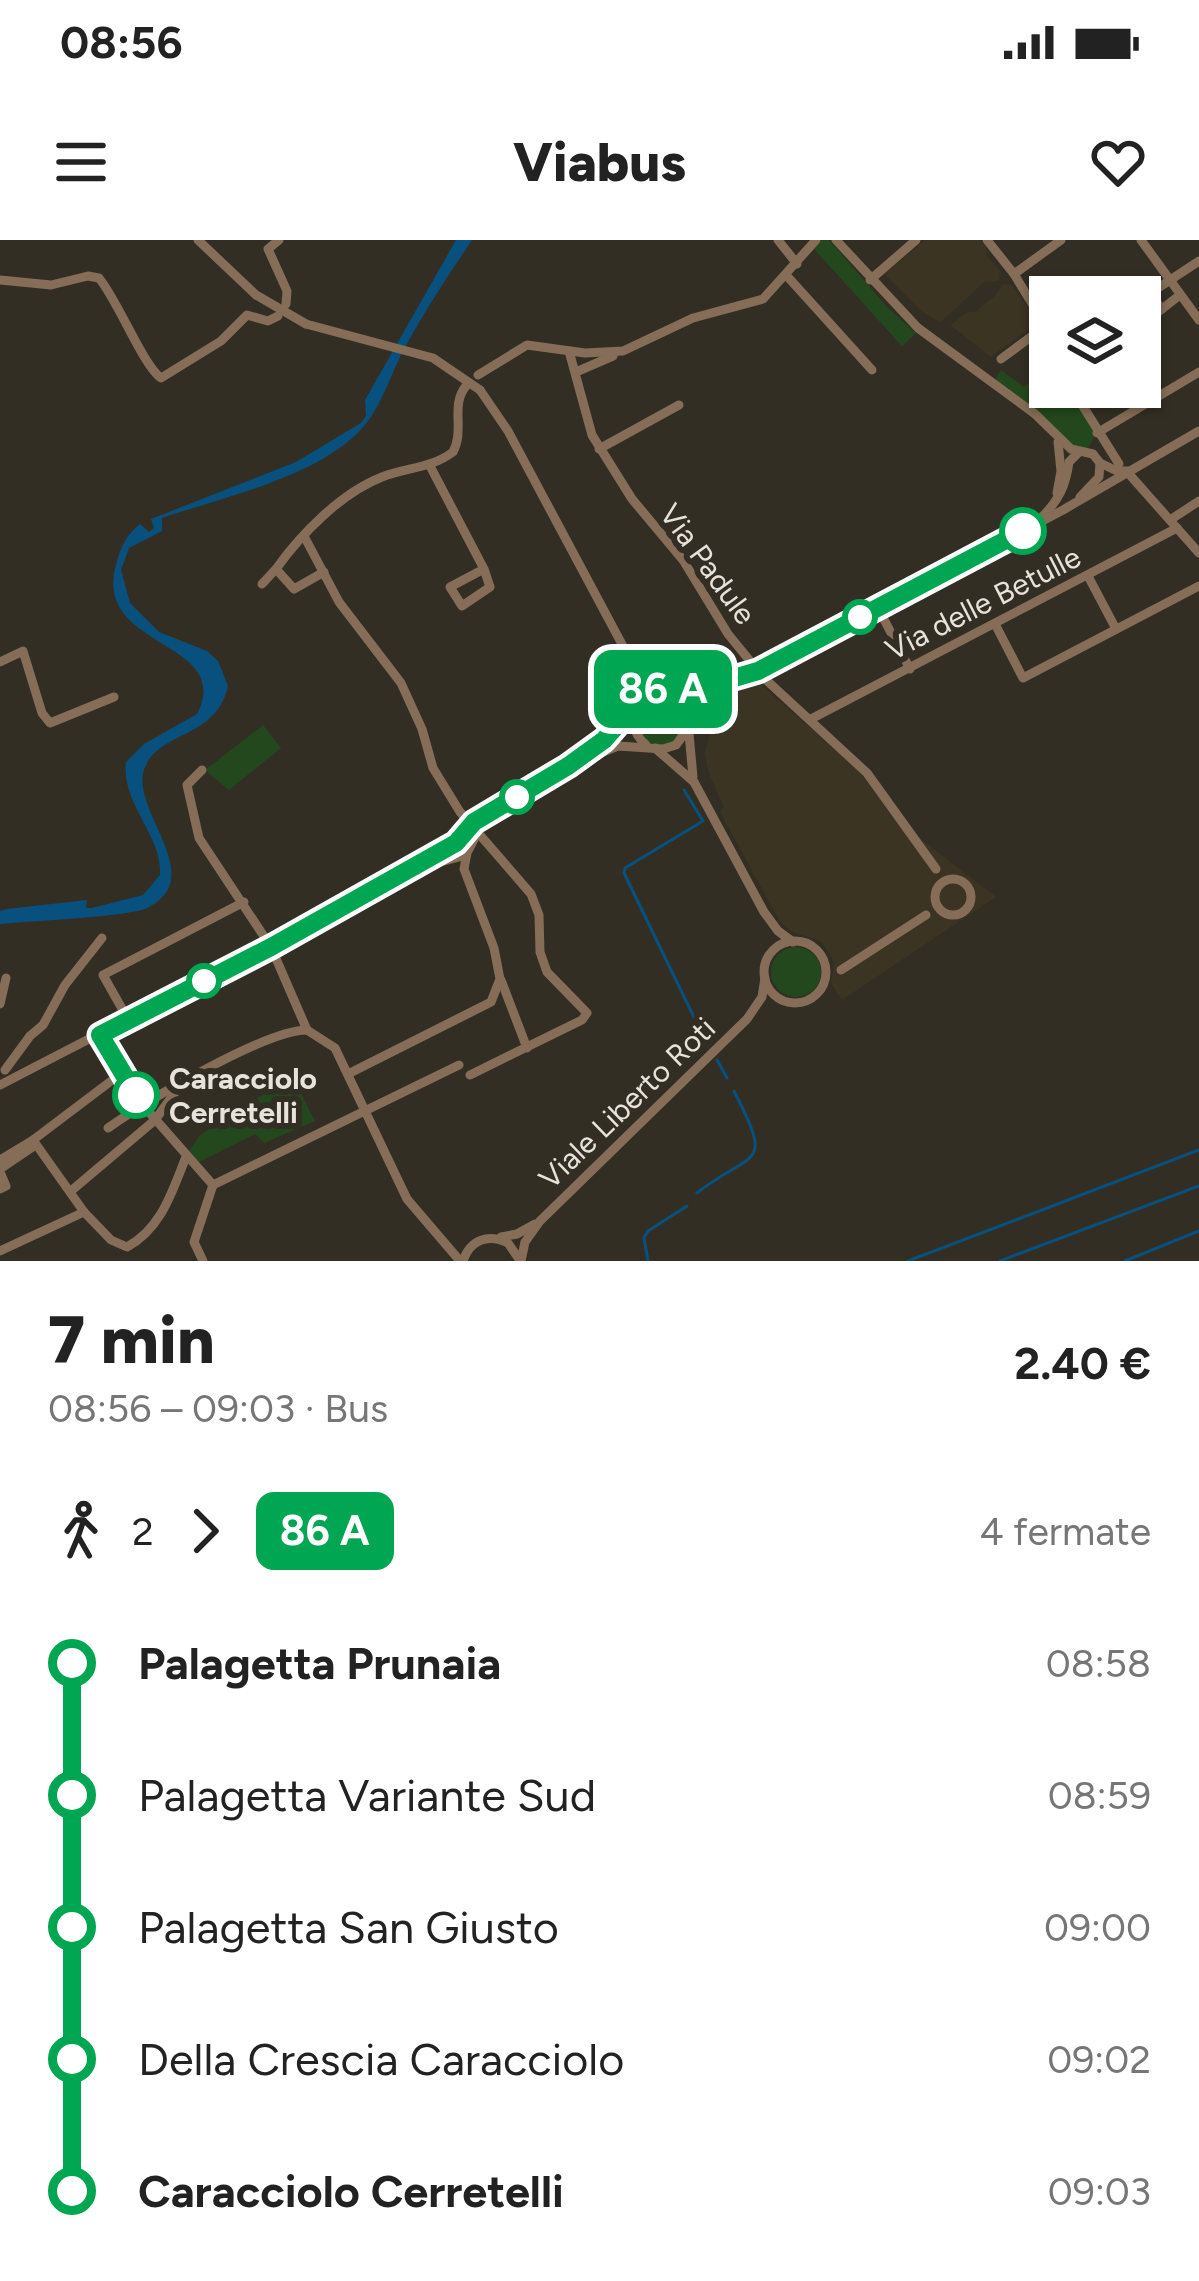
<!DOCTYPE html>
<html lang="it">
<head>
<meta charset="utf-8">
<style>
	:root { --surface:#fff; --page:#f6f6f6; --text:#222; --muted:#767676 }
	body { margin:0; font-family:Figtree,sans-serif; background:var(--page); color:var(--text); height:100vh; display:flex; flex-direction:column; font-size:45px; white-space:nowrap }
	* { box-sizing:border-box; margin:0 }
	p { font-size:39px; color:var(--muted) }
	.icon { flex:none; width:66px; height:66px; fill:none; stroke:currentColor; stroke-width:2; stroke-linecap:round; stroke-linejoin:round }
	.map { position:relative; height:1021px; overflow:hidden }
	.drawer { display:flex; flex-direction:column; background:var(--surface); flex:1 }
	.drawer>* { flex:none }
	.badge { padding:0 24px; border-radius:18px; font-size:42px; line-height:78px }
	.controls { position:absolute; left:1029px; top:36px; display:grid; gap:24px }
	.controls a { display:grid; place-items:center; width:132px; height:132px; border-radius:0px; background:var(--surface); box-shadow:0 3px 9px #0004; font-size:60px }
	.map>.badge { position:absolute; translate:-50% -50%; box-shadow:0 0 0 6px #fff }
	.legs { display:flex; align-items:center; gap:18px; height:132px; padding:0 48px; font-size:39px }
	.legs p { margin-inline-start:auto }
	.headline { display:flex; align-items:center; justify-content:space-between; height:204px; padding:0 48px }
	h1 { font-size:66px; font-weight:800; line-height:90px }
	ul { padding:0 48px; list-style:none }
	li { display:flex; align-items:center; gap:42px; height:132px; font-size:45px }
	li i { display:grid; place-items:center; width:18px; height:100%; margin:0 15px; background:currentColor }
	li i::after { content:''; width:30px; height:30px; margin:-15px; border:9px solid; border-radius:50%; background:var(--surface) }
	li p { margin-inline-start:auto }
	li:first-child i { background:linear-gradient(#0000 50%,currentColor 0) }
	li:last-child i { background:linear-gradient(currentColor 50%,#0000 0) }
	.status { display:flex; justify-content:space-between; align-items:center; height:84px; padding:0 60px; background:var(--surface); direction:ltr }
	.status svg { height:33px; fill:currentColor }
	header { display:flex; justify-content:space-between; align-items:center; height:156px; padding:0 48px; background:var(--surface); font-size:54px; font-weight:800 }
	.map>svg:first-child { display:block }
	.built { fill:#3b3423 }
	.green { fill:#24481e }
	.water { fill:#08517f }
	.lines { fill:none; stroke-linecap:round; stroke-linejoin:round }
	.stream { stroke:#08517f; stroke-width:3 }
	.minor { stroke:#856d57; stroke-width:9 }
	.minor-bridge { stroke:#856d57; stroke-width:9 }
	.line-1-casing { stroke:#fff; stroke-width:27 }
	.line-1 { stroke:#00a651; stroke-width:18 }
	.stop-1-dot { fill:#fff; stroke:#00a651; stroke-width:6 }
	.labels { text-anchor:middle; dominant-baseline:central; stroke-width:12; stroke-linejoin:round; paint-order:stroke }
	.street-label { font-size:30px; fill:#e5e3dc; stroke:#322e23 }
	.stop-label { font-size:30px; font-weight:bold; fill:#e5e3dc; stroke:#322e23; text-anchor:start }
</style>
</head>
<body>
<div class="status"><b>08:56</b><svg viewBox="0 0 49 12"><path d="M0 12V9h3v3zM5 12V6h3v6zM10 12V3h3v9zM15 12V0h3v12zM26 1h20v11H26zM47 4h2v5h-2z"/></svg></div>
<header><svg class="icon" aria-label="menu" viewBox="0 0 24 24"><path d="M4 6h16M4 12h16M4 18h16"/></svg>Viabus<svg class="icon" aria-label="heart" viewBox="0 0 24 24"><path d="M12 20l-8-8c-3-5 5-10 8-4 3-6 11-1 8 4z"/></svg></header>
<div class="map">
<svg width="1199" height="1021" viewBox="0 0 1199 1021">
	<rect width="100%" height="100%" fill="#322e23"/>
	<g class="built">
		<polygon points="925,0 980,0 986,7 986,15 1000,31 999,41 984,42 941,82 923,72 884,34"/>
		<polygon points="1002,44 1012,45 1038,82 991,117 950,85 968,72 975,72 996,55"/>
		<polygon points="758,442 860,531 900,583 996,657 842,760 831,743 834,723 822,702 790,691 779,680 720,572 724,567 708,531 705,512 712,485 733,455"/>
	</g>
	<g class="green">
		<polygon points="822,0 829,0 888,68 916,93 902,106 814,9"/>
		<polygon points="1050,128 1050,147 1071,147 1097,193 1086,211 1079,212 993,143 1001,130 1024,147"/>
		<circle cx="661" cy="479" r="26"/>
		<polygon points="263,485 281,508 229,550 205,530"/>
		<circle cx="796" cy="732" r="25"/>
		<polygon points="292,836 315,881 264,903 255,894 199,922 189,911 200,895"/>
	</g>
	<path class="water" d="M456 0H472C447 37 424 72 403 111 391 134 381 167 364 186 322 236 221 258 162 278V291L129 308 121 330 130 363 159 392 207 411 218 421 228 446C216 499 161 490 145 527 127 568 211 637 147 668 128 677 28 681 0 684V671L7 669 87 660 86 668H92L143 655 160 635C163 596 121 564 126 522L144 504 197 474C235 399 92 410 116 325 120 308 126 295 140 284L149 292 154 288 151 279 296 222 361 183 366 176 365 160Z"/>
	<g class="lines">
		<g class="stream">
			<polyline points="684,550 703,581 625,628 624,633 706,802"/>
			<polyline points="717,820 727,838"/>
			<path d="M697 953C755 908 774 930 734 851"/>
			<polyline points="648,1021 644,998 648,991 687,966"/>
			<polyline points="908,1021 1199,910"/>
			<polyline points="1000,1021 1199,946"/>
			<polyline points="1125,1021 1199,991"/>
		</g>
		<g class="minor">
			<polyline points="198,0 256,55 306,84"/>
			<polyline points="279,0 268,9 287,51 286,64"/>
			<polyline points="778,0 797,24"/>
			<polyline points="836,0 918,88 1035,174 1071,209 1093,214 1100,223 1117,231 1128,231"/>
			<polyline points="987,0 1014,34 1050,93"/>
			<polyline points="1141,0 1199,80"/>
			<polyline points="1014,34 1061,0"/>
			<polyline points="787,36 872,130"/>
			<path d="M0 40 51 45 88 36 99 38C118 61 144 127 161 138L221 101 247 75 268 81 278 76"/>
			<polyline points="870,40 916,0"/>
			<polyline points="1162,69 1149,54 1199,21"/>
			<polyline points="1140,86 1180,55"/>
			<polyline points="569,111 592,195 632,259 683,320 728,394 763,437 867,533 936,629"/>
			<polyline points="1001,119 1047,85"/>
			<polyline points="576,132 613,116"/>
			<polyline points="478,135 527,105 585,113 623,111 693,78 763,59 816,0"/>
			<polyline points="1071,147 1119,224"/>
			<polyline points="480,150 508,191 624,408 667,450"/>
			<polyline points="1097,193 1199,132"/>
			<polyline points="599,209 679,165"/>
			<polyline points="430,226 484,329 490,347 462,366 450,347 484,329"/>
			<polyline points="1129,234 1199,313"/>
			<polyline points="1057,253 1061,231 1058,202"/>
			<polyline points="1080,257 1099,237 1100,223"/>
			<path d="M1042 277C1059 260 1066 245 1069 222L1079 212"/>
			<polyline points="1170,280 1199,261"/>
			<polyline points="304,296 339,362 401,443 422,489 433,528 460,572 531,654 539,675 540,712 547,732 587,773 582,780 470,835"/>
			<path d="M324 332 294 349 276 329C301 294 341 253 382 237 407 227 430 229 453 212 465 190 450 165 466 146"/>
			<polyline points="1088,336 1116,389"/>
			<polyline points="262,344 276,329"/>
			<polyline points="878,368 910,429"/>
			<polyline points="995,384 1023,438 1199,346"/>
			<path d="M625 415C632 445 622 485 646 505"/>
			<polyline points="0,422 23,411 42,473 50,483 114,457"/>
			<polyline points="672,451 687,464 690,481"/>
			<polyline points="811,479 1177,288"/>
			<polyline points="689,494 693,537"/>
			<polyline points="655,508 694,542 764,672 778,691 793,702"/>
			<polyline points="583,520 618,506 663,509 676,505 707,462 731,444"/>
			<polyline points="202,530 187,545 199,598 271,707 307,790"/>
			<polyline points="440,612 444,621 459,617"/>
			<circle cx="953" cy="657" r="18"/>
			<circle cx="795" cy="732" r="31"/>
			<polyline points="841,730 926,675"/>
			<polyline points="501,740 527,808"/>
			<polyline points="0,764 6,738"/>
			<polyline points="129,781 103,735 244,662"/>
			<polyline points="307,790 335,808 407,959 460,1021"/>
			<polyline points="100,795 142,864 213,945"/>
			<polyline points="5,830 30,796 43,785 65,745 102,698"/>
			<polyline points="348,834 491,762 500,739 494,708 464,629 467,613 481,586 497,571 608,496 648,451 710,445 758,431 1063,270 1199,191"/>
			<path d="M0 845C111 787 223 731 333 670 380 645 436 626 471 584"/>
			<path d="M108 888C145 862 265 790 307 790"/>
			<polyline points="33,900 84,972"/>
			<polyline points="0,920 33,900 123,832"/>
			<polyline points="0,929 34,906"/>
			<polyline points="0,932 6,946 0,949"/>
			<polyline points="71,951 155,880 179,847"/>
			<polyline points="501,997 517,994 535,984"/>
			<path d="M0 1011 84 972 111 1000 127 1007C162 988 172 951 186 917"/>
			<polyline points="203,1021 194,1002 213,945 459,825"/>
			<path d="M463 1021C470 1000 488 993 508 1003L519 1019"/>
			<polyline points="521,1021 525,1002 540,981 747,779 762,757 765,738"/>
		</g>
		<polyline class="minor-bridge" points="306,84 433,118 480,150"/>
	</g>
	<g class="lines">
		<defs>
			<polyline id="line-1" points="136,855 100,795 271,707 456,603 474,582 568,526 604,500 645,453 710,445 758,431 1023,291"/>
		</defs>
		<use href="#line-1" class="line-1-casing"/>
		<use href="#line-1" class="line-1"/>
	</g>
	<g class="stop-1-dot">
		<circle cx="1023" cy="291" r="21"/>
		<circle cx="860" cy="377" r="15"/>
		<circle cx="517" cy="557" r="15"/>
		<circle cx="204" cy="741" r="15"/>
		<circle cx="136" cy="855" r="21"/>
	</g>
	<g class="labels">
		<g class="street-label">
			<text transform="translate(708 324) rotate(54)">Via Padule</text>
			<text transform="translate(983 363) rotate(-27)">Via delle Betulle</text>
			<text transform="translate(627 863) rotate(-44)">Viale Liberto Roti</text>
		</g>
		<g class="stop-label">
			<text x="169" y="838">Caracciolo<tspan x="169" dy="34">Cerretelli</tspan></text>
		</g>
	</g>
</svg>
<div class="controls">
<a><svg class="icon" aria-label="layers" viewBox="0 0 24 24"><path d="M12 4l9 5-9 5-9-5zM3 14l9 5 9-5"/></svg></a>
</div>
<b class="badge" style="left:663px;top:449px;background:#00a651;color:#fff">86 A</b>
</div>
<section class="drawer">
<div class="headline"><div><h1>7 min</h1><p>08:56 – 09:03 · Bus</p></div><b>2.40 €</b></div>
<div class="legs"><svg class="icon" aria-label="walk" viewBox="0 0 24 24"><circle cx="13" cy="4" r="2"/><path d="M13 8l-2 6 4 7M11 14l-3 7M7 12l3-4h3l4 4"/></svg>2<svg class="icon" aria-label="forward" viewBox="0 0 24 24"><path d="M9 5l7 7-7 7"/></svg><b class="badge" style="background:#00a651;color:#fff">86 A</b><p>4 fermate</p></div>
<ul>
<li><i style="color:#00a651"></i><b>Palagetta Prunaia</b><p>08:58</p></li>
<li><i style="color:#00a651"></i><span>Palagetta Variante Sud</span><p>08:59</p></li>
<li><i style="color:#00a651"></i><span>Palagetta San Giusto</span><p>09:00</p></li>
<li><i style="color:#00a651"></i><span>Della Crescia Caracciolo</span><p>09:02</p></li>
<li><i style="color:#00a651"></i><b>Caracciolo Cerretelli</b><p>09:03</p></li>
</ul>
</section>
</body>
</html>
